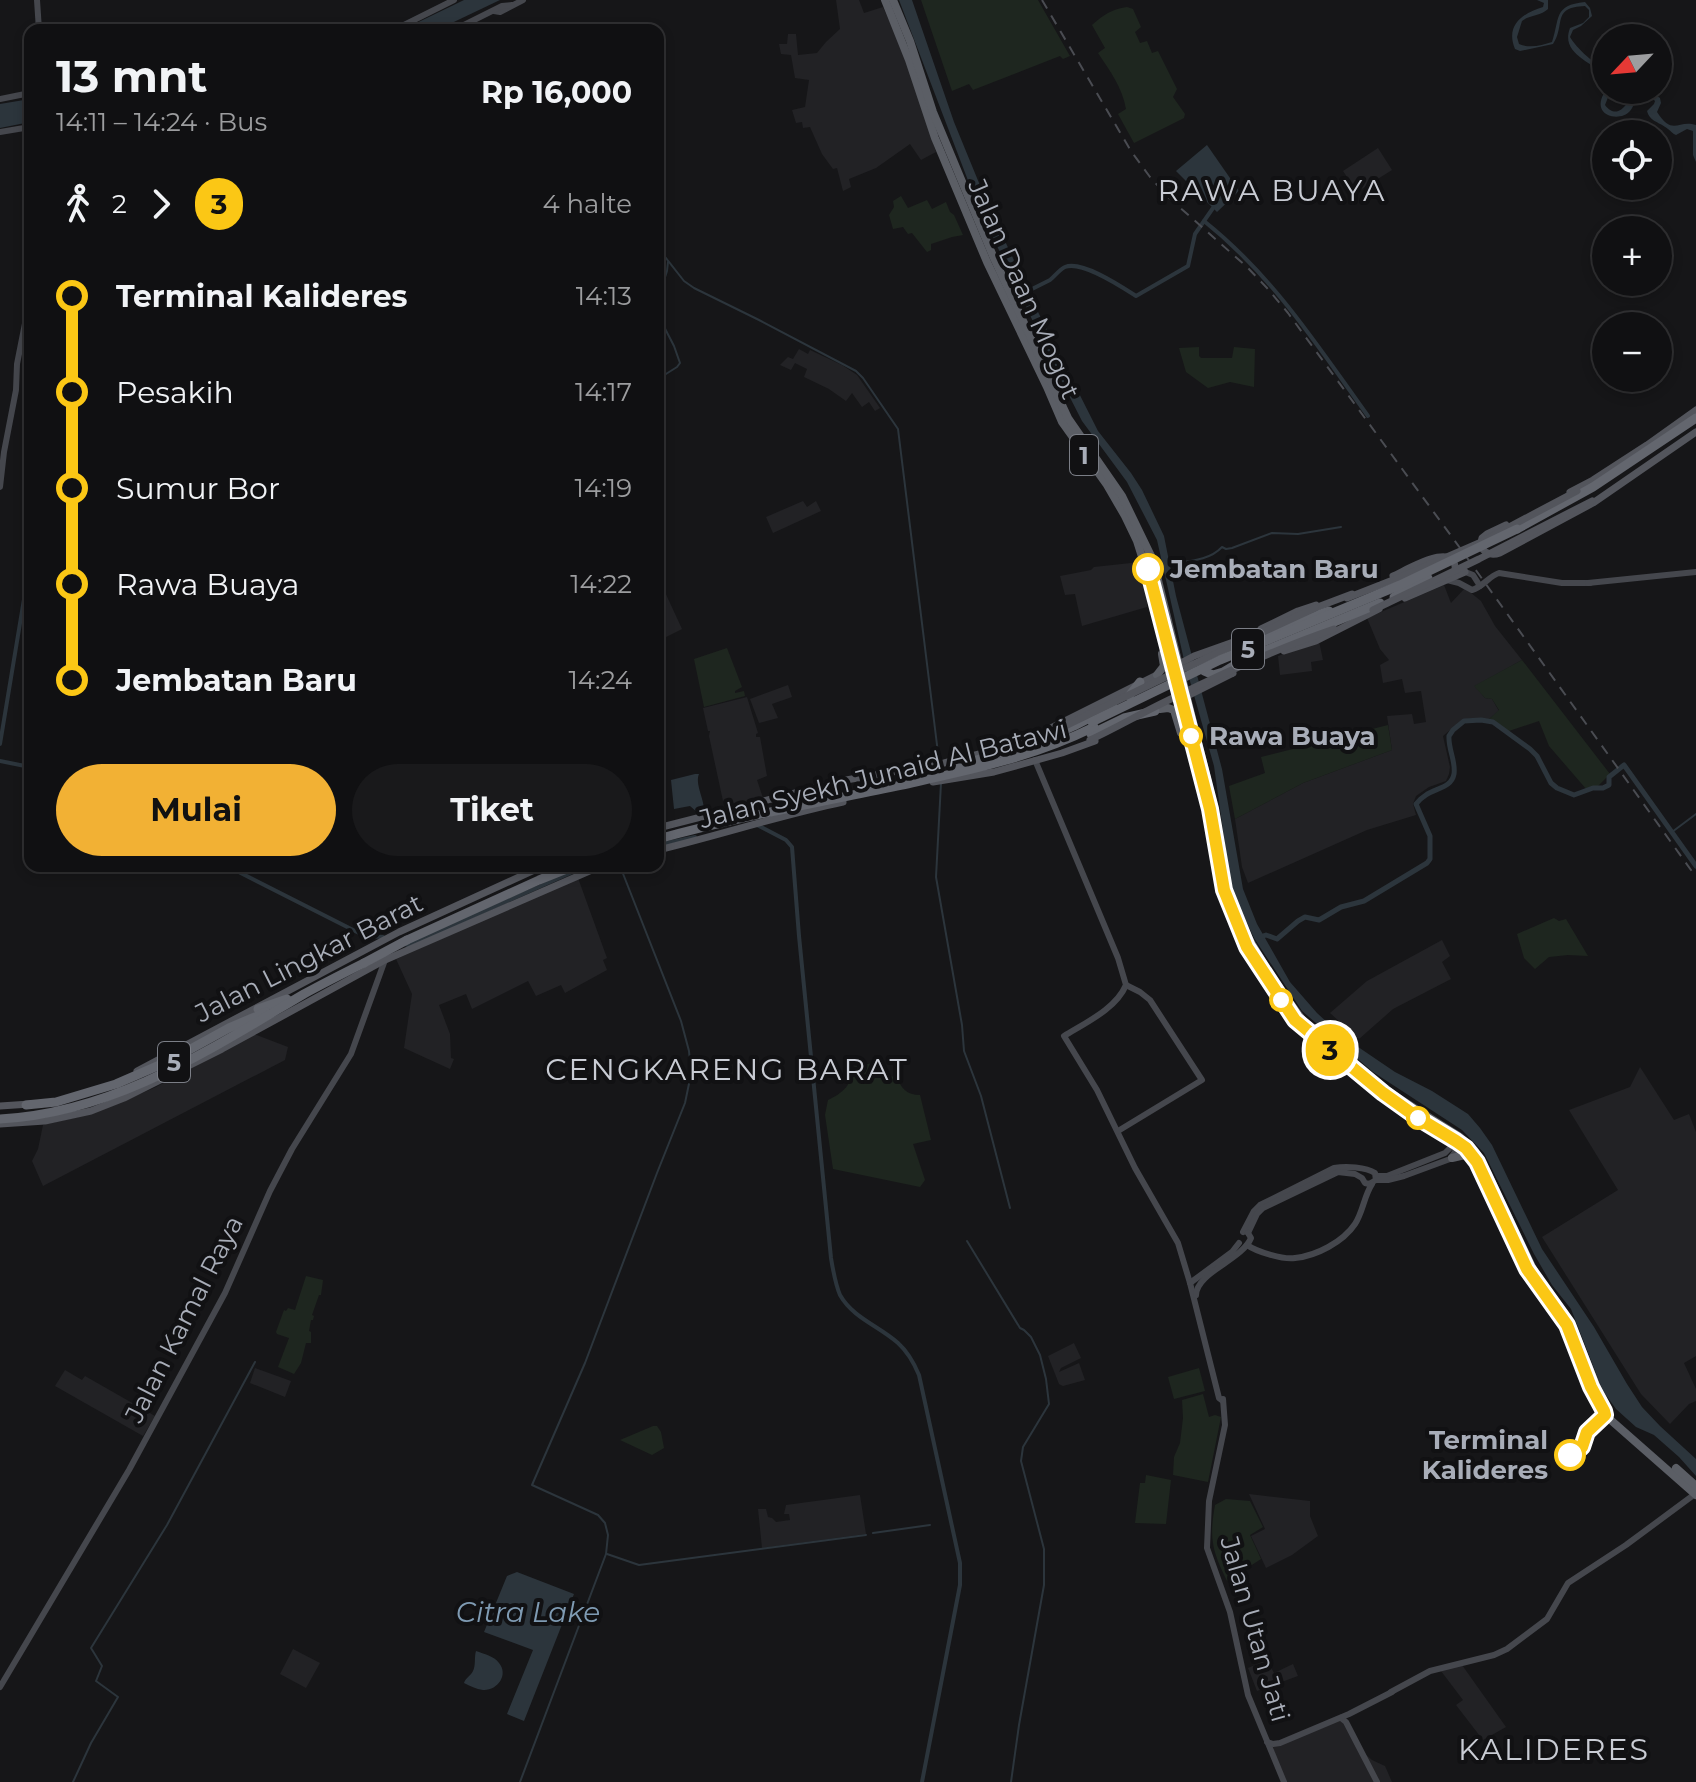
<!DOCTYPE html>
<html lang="id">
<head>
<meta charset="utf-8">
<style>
	:root { --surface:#101012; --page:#19191b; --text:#f1f3f6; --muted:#9c9d9f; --line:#303032; --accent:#f2b134 }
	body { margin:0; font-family:Montserrat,sans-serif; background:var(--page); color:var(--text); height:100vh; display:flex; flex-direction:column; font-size:30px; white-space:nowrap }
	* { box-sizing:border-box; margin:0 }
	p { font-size:26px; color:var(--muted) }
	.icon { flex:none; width:44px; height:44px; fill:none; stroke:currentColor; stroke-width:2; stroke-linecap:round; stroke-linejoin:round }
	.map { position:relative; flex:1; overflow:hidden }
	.drawer { position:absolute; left:24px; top:24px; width:640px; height:848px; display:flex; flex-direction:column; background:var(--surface); border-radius:16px; box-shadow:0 4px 12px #0003,0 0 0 2px var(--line) }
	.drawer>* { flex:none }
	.badge { padding:0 16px; border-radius:26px; font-size:28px; line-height:52px }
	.needle { width:52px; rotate:244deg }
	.buttons { position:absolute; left:1592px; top:24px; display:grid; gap:16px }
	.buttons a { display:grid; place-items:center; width:80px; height:80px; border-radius:50%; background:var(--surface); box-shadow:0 4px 12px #0003,0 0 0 2px var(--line); font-size:40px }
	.map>.badge { position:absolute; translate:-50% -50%; box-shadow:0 0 0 4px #fff }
	.legs { display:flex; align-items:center; gap:12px; height:88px; padding:0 32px; font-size:26px }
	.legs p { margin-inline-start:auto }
	.overview { display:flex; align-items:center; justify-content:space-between; height:136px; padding:0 32px }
	h1 { font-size:44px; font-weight:700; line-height:60px }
	.primary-button { display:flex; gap:16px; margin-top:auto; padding:16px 32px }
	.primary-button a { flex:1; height:92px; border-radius:48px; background:var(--accent); color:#111; font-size:32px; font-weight:700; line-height:92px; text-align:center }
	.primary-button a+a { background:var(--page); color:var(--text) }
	ul { padding:0 32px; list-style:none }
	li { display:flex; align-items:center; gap:28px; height:96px; font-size:30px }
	li i { display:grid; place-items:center; width:12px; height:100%; margin:0 10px; background:currentColor }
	li i::after { content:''; width:20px; height:20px; margin:-10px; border:6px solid; border-radius:50%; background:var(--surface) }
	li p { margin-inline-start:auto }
	li:first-child i { background:linear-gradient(#0000 50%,currentColor 0) }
	li:last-child i { background:linear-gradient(currentColor 50%,#0000 0) }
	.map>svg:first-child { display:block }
	.built { fill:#222225 }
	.green { fill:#1e261f }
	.water { fill:#2c353c }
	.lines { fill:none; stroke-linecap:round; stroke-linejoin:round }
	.stream { stroke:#2c353c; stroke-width:2 }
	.canal { stroke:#2c353c; stroke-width:4 }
	.river { stroke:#2c353c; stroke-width:5 }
	.secondary { stroke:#45474d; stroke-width:6 }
	.primary { stroke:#53555c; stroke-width:7 }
	.trunk { stroke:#5b5e65; stroke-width:8 }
	.motorway { stroke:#63666e; stroke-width:9 }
	.rail { stroke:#4a4c52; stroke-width:2; stroke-dasharray:10 8; stroke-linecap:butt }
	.primary-bridge { stroke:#53555c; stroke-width:7 }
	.motorway-bridge { stroke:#63666e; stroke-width:9 }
	.line-1-casing { stroke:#fff; stroke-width:18 }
	.line-1 { stroke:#fbc715; stroke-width:12 }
	.stop-1-dot { fill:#fff; stroke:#fbc715; stroke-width:4 }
	.labels { text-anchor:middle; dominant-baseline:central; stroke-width:8; stroke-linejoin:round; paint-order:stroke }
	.shield { fill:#111113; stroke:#7b7e86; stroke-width:2 }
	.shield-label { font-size:24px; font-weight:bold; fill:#a8adb8 }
	.street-label { font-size:26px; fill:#a8adb8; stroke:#111113 }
	.stop-label { font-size:26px; font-weight:bold; fill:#a8adb8; stroke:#111113; text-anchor:start }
	.water-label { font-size:28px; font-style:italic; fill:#7f9bb3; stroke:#111113 }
	.quarter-label { font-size:30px; letter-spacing:2px; fill:#c9ccd4; stroke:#111113 }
</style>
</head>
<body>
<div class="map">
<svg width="1696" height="1782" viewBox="0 0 1696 1782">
	<rect width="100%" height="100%" fill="#161618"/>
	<g class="built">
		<polygon points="836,0 859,0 864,13 883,7 904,54 936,152 921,160 910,144 876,168 849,179 851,187 843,191 837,168 833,169 822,154 810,127 803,128 802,122 796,123 792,110 805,107 809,80 795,78 791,55 781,54 779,44 787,44 788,34 796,34 798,55 817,53 826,42 840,29"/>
		<polygon points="1378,148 1392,170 1357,192 1343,171"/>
		<polygon points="799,349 808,354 810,350 842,365 857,375 880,408 875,411 869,402 862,407 852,393 846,401 829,389 804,377 807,369 795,363 791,370 780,365 788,357 793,359"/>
		<polygon points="803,501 807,507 816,501 821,511 773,533 766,517"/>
		<polygon points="1140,562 1148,591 1147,607 1082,626 1075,594 1065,595 1060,576 1091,570 1094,567"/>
		<polygon points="658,577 682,629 658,641"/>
		<polygon points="1444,585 1451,603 1465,588 1481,601 1495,626 1522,660 1475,686 1485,698 1492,699 1499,711 1488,720 1471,718 1462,720 1443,736 1450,767 1449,774 1446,781 1429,787 1416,796 1413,804 1416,815 1367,830 1248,883 1242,867 1235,819 1303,783 1392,750 1387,716 1412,714 1414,724 1426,722 1421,691 1405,693 1402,679 1383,683 1380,665 1389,660 1380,649 1367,618"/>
		<polygon points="1319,641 1323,660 1311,662 1312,671 1280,675 1278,656"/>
		<polygon points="788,685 792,697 772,704 778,718 759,723 750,699"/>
		<polygon points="747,697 758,733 756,734 756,737 760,737 767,776 757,780 763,798 729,807 723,801 709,736 710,731 708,731 703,708"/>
		<polygon points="578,878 607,958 603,960 607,970 565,993 561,985 536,996 528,981 472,1009 466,994 439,1005 450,1034 451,1058 454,1059 450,1069 404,1048 412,994 396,959"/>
		<polygon points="1442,940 1450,956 1442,962 1451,979 1393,1009 1359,1039 1330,1013 1367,981"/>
		<polygon points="254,1034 288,1047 285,1060 43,1186 32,1161 38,1149 43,1125 91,1114 117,1104 156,1087"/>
		<polygon points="1640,1067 1674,1120 1689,1114 1696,1132 1696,1356 1684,1363 1696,1389 1696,1401 1689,1404 1670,1424 1641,1394 1542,1237 1618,1190 1569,1110 1630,1087"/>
		<polygon points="1074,1343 1081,1358 1061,1368 1059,1372 1079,1363 1085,1380 1063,1386 1059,1384 1048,1356"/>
		<polygon points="255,1368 291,1381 285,1397 250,1383"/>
		<polygon points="65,1370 82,1380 85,1376 155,1416 143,1436 55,1386"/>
		<polygon points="1249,1494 1310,1501 1310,1516 1318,1536 1292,1555 1266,1568 1251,1536 1265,1529"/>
		<polygon points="860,1495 866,1534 762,1548 758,1509 766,1509 768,1517 772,1518 776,1522 790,1520 789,1514 784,1514 786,1505"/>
		<polygon points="293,1649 320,1663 306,1688 280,1674"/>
		<polygon points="1267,1660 1274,1673 1293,1664 1298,1676 1257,1691 1248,1668"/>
		<polygon points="1462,1665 1506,1727 1483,1740 1456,1705 1463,1700 1441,1671"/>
		<polygon points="1344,1719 1358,1748 1372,1760 1385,1766 1392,1782 1283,1782 1273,1747"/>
	</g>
	<g class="green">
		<polygon points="921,0 1038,0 1070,56 1063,59 1060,56 973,90 969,84 952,91"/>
		<path d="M1127 7 1133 9 1141 27 1135 32 1140 43 1147 41 1152 53 1158 51 1177 89 1173 97 1185 114 1184 118 1134 143 1118 114 1126 109C1122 87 1110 71 1098 53L1105 48 1092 25C1103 15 1112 9 1127 7Z"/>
		<polygon points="901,196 908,208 927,200 932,209 946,202 950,212 954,215 963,235 952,237 931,244 931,250 927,252 912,233 908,234 903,227 893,229 889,215 894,207 893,201"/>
		<polygon points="1199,347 1199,356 1201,358 1232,358 1234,347 1255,349 1254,387 1230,382 1208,388 1186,372 1179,348"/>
		<polygon points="727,648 742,687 735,691 735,693 744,691 745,696 704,707 694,659"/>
		<polygon points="1522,660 1610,774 1598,786 1587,790 1549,746 1539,721 1506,732 1488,720 1499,710 1492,699 1485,698 1474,686"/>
		<polygon points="1388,725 1392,750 1303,783 1235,819 1229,786 1265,773 1261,757"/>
		<polygon points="1554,918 1559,921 1566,919 1588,956 1568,955 1549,957 1535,969 1524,958 1517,934"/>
		<path d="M882 1061 887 1077 897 1076C900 1088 907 1095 920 1095L931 1140 913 1144 925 1180 920 1187 833 1169 825 1115 828 1100C843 1093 852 1085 853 1067Z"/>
		<polygon points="306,1276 323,1280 321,1295 319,1295 312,1315 314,1316 313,1320 311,1320 309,1331 311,1332 311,1343 306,1343 301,1363 294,1374 278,1367 289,1338 277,1334 276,1332 284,1310 286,1311 288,1308 295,1310"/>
		<polygon points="1199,1368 1205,1391 1174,1399 1168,1377"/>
		<polygon points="1203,1394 1209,1417 1215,1415 1221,1417 1208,1482 1173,1475 1174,1457 1180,1443 1183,1418 1182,1400"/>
		<polygon points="653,1426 657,1426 661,1432 664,1448 652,1455 620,1440"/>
		<polygon points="1146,1475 1171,1480 1166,1524 1135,1523 1140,1483 1145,1483"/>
		<path d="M1226 1499 1250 1501 1263 1527 1250 1535 1261 1559 1227 1581C1212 1550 1209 1539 1215 1505Z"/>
	</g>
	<g class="water">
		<polygon points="464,0 500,0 437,30 402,30"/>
		<polygon points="899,0 912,0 954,122 986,200 1036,308 1098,431 1131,473 1142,490 1164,536 1176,596 1222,769 1243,889 1257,924 1290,982 1317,1013 1342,1036 1395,1072 1432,1091 1468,1114 1480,1128 1492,1145 1542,1249 1594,1327 1627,1384 1642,1407 1660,1426 1696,1459 1696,1476 1679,1457 1654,1435 1636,1427 1616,1409 1603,1391 1571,1309 1552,1285 1534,1254 1484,1153 1462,1130 1373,1072 1302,1011 1254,938 1235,897 1229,873 1214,766 1184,660 1157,540 1127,482 1082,421 1059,376 977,204"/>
		<path d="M1537 0H1548V9C1541 16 1529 15 1522 21L1517 37 1519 44C1530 49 1542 45 1552 42 1560 19 1553 5 1585 2L1590 8 1592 16 1581 26 1573 30 1570 37C1576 48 1595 64 1606 71V76C1592 62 1560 54 1570 28L1583 23 1589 17V10L1585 6C1551 7 1566 25 1553 44L1520 51 1515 49C1505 25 1523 13 1543 7L1544 3Z"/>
		<path d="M1606 90H1611L1605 105C1618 122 1629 102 1635 90H1648L1660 98 1661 103 1657 112C1673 137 1678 119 1696 125V162L1693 155V131L1687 129 1676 135C1673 134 1671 131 1668 129 1660 122 1650 122 1647 111L1654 104 1655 101C1650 96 1645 92 1638 93 1635 99 1634 107 1630 111 1620 123 1588 116 1606 90Z"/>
		<polygon points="30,99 30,122 0,128 0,104"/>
		<polygon points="1207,145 1239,191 1217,212 1176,171"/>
		<path d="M695 774H699C695 783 703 797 704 808H706L707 810 697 812 690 806 674 809 671 780Z"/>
		<polygon points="517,1572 574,1594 524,1721 507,1714 533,1650 484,1632 507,1576"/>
		<path d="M476 1651C484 1654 494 1656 499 1663 509 1675 497 1691 483 1690 476 1689 470 1686 464 1683 466 1677 470 1677 473 1671 476 1665 474 1658 476 1651Z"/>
	</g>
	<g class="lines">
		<g class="stream">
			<polyline points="658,248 684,281 694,288 759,320 856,371 863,378 898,429 939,761"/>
			<polyline points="658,299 667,271 668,262"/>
			<polyline points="658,315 674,346 680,363 677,367 658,379"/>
			<polyline points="658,398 659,400"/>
			<path d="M1170 564C1188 561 1209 561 1222 547L1226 549 1232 548 1272 533 1298 534 1341 527"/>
			<polyline points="941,783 936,877 962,1025 964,1051 981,1096 1010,1208"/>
			<polyline points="1672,832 1696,814"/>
			<polyline points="967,1241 1020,1328 1024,1330 1031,1337 1040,1355 1046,1379 1049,1404 1023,1447 1021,1461 1044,1549 1044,1585 1019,1725 1011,1782"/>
			<polyline points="873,1533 930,1525"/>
			<polyline points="607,1554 639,1565 866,1535"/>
			<polyline points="73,1782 91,1743 118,1697 96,1681 102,1666 91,1648 167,1525 255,1362"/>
			<polyline points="520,1782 606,1554 608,1535 605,1523 598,1515 532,1485 585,1363 657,1173 685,1103 691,1074 689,1051 681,1021 620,866"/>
		</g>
		<g class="canal">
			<path d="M1204 221C1273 276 1317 345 1368 416"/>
			<path d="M1026 292C1034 288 1042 284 1050 280 1055 276 1059 270 1065 267 1082 260 1122 287 1136 296L1188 266 1195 234 1213 208"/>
			<polyline points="0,744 30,563"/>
			<polyline points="0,761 30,767"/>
			<path d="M757 825 786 840 792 847 799 936 831 1258C833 1270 835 1283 840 1295 853 1318 879 1326 898 1343 908 1352 914 1363 919 1375L960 1563V1585L922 1782"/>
			<polyline points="658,845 695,837"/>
			<polyline points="227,866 365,936 383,937"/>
			<polyline points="405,944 408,945 586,866"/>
		</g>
		<path class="river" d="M1260 937 1266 935 1277 939 1298 921 1305 917 1319 920 1341 907 1364 901 1427 863 1430 859V836L1416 804C1428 787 1451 791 1454 774 1456 761 1448 749 1449 736L1453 730 1464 721 1481 720 1493 722 1530 749 1537 756 1551 783 1557 788 1574 795 1593 788H1603L1609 785V777L1624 765 1696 866"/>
		<g class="secondary">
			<polyline points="37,0 39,30"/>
			<polyline points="494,11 500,12 523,0"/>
			<polyline points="394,30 454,0"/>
			<polyline points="454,30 502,6 512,5"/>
			<polyline points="0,99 30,93"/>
			<polyline points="0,132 30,127"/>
			<polyline points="0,487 4,452 16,390 17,364 30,298"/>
			<polyline points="1463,571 1473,575 1480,586"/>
			<path d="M1447 580 1459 583 1472 590C1483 587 1489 576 1499 573L1562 583H1590"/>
			<polyline points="1588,583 1696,572"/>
			<path d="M1035 760 1118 958 1126 985C1116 1009 1085 1023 1064 1036L1097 1090 1135 1168 1178 1243 1190 1283 1219 1398 1223 1401"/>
			<polyline points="1118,1131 1202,1080 1150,1000 1140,992 1126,985"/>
			<polyline points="1376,1176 1387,1176 1445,1153 1451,1147 1452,1141"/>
			<path d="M1243 1232 1254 1211 1260 1205 1334 1168C1346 1166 1366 1167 1375 1173L1376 1180"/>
			<polyline points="1248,1233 1257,1214 1263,1208 1338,1172 1355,1174 1362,1178 1365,1183 1369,1184 1376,1180 1388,1180 1404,1176 1450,1159 1455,1152 1457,1143"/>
			<path d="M1247 1245C1257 1252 1284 1260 1295 1258 1316 1256 1343 1242 1355 1224 1363 1212 1364 1196 1372 1184"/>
			<polyline points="1190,1283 1232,1252 1239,1243"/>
			<path d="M1196 1295C1197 1272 1242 1260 1251 1238L1248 1233"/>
			<polyline points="1223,1399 1225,1425 1209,1501 1207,1548 1230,1612 1248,1695 1284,1782"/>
			<polyline points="0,1687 129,1470 225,1293 270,1191 292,1149 351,1054 385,960"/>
			<polyline points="1391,1692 1430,1671 1494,1655 1507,1649 1547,1619 1568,1583 1626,1545 1695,1494"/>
			<polyline points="1341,1718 1346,1722 1377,1782"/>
			<polyline points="1267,1742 1273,1744 1280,1743 1349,1714 1392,1692"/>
		</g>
		<g class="primary">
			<polyline points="1570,492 1593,480 1647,445 1696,410"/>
			<path d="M1506 525 1487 534 1482 538C1478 551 1489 557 1500 553L1593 503 1696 432"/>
			<path d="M1393 576C1407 570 1460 537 1455 574"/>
			<polyline points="1405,598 1465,572"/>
			<polyline points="1315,608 1352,594"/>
			<polyline points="1261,629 1298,611 1316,605"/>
			<polyline points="1284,651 1316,641 1379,609"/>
			<polyline points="1177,665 1194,656 1239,640"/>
			<polyline points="1183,698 1233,673"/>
			<polyline points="1047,730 1157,675"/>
			<polyline points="1015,744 1059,729"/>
			<polyline points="933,782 994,772 1062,753 1095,741"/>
			<polyline points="658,828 846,780 944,763 991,751"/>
			<path d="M658 850C720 835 781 815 843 802"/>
			<polyline points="137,1071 399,932 543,866"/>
			<polyline points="0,1106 30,1104"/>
			<polyline points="0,1124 45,1121 91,1111 124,1098 222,1049 385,960 601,866"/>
		</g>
		<g class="trunk">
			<polyline points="885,0 909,60 935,138 987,262 1047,387 1062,422 1107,485 1125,516 1137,541 1150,582 1192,755 1207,809 1223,895 1237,931 1247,951 1289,1017 1299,1027 1379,1093 1411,1115 1457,1144 1469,1155 1483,1178 1527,1272 1564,1326 1594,1398 1605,1415 1696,1495"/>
			<polyline points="893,0 910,41 933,112 993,256 1068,418 1122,496 1153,560 1214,807 1226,881 1242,927 1274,981 1304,1022 1384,1089 1460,1137 1475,1151 1488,1174 1535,1273 1573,1328 1599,1392 1608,1409"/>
			<polyline points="1157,675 1164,666 1162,654"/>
			<polyline points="1160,709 1168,708 1174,710 1181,733"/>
			<polyline points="1452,1158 1465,1155 1472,1159"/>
			<polyline points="1676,1468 1696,1486"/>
		</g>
		<g class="motorway">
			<polyline points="1517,529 1593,487 1696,418"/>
			<polyline points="1394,597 1402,592 1403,589 1428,578"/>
			<path d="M1238 643C1258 644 1306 618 1329 611"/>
			<polyline points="1204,671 1213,675 1223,672 1245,659 1380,603"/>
			<polyline points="1129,696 1140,682"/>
			<polyline points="1091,734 1124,718 1155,711"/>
			<polyline points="958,768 960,765 1043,740 1074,726 1113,706"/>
			<path d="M658 839C738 817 821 802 902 785 970 770 1031 758 1094 727"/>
			<polyline points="407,940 539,880 574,866"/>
			<polyline points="258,1009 287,999"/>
			<polyline points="26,1105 56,1102 116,1084 169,1061 229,1028 266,1012"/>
			<path d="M0 1119C114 1113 209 1050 304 994 324 983 344 973 364 963"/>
		</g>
		<polyline class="rail" points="1042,0 1131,151 1150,177 1168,197 1247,267 1267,288 1288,313 1460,548 1696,877"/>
		<g class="primary-bridge">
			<polyline points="1347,598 1403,576 1479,543 1577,491"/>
			<polyline points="1373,610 1479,559 1592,501"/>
			<polyline points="1065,726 1170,675 1315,608"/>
			<path d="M1090 740C1118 727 1145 711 1173 698 1225 672 1279 648 1334 629"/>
		</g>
		<g class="motorway-bridge">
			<polyline points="1092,722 1220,660 1400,585 1517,529"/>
			<polyline points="364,963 407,940"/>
		</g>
	</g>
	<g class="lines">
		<defs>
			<polyline id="line-1" points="1148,569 1210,809 1224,890 1247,947 1295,1020 1383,1093 1418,1118 1456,1141 1466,1148 1477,1162 1527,1269 1567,1325 1591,1387 1604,1411 1605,1415 1587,1432 1582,1447 1570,1455"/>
		</defs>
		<use href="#line-1" class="line-1-casing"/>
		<use href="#line-1" class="line-1"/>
	</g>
	<g class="stop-1-dot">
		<circle cx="1148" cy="569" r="14"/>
		<circle cx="1191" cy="736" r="10"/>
		<circle cx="1281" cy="1000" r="10"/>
		<circle cx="1418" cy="1118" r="10"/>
		<circle cx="1570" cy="1455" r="14"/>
	</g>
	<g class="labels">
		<g class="shield">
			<rect x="1070" y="435" width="28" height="40" rx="6"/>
			<rect x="1232" y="629" width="32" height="40" rx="6"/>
			<rect x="158" y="1042" width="32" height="40" rx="6"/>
		</g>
		<g class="shield-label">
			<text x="1084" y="455">1</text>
			<text x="1248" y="649">5</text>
			<text x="174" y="1062">5</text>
		</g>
		<g class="street-label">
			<text transform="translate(1024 289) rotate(66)">Jalan Daan Mogot</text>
			<text transform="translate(883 774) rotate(-14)">Jalan Syekh Junaid Al Batawi</text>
			<text transform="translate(309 958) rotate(-27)">Jalan Lingkar Barat</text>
			<text transform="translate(184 1319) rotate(-63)">Jalan Kamal Raya</text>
			<text transform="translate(1255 1629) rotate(74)">Jalan Utan Jati</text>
		</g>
		<g class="stop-label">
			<text x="1170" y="569">Jembatan Baru</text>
			<text x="1209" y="736">Rawa Buaya</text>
			<text x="1548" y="1440" text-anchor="end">Terminal<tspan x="1548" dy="30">Kalideres</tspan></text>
		</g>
		<g class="water-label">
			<text x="528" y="1612">Citra Lake</text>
		</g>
		<g class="quarter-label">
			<text x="1272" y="190">RAWA BUAYA</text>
			<text x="727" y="1069">CENGKARENG BARAT</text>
			<text x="1554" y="1749">KALIDERES</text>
		</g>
	</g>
</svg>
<div class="buttons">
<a><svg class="needle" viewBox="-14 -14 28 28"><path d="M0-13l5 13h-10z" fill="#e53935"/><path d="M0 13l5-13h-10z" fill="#9c9d9f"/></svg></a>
<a><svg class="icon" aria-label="locate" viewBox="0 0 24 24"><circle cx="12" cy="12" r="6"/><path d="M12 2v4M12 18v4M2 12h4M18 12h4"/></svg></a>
<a>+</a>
<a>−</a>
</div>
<b class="badge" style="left:1330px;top:1050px;background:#fbc715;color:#111">3</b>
<section class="drawer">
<div class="overview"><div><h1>13 mnt</h1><p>14:11 – 14:24 · Bus</p></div><b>Rp 16,000</b></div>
<div class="legs"><svg class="icon" aria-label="walk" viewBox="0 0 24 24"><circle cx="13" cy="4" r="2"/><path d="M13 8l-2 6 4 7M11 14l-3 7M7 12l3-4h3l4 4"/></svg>2<svg class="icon" aria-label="forward" viewBox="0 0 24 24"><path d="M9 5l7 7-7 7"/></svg><b class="badge" style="background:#fbc715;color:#111">3</b><p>4 halte</p></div>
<ul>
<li><i style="color:#fbc715"></i><b>Terminal Kalideres</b><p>14:13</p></li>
<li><i style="color:#fbc715"></i><span>Pesakih</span><p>14:17</p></li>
<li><i style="color:#fbc715"></i><span>Sumur Bor</span><p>14:19</p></li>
<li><i style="color:#fbc715"></i><span>Rawa Buaya</span><p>14:22</p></li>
<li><i style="color:#fbc715"></i><b>Jembatan Baru</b><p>14:24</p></li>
</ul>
<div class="primary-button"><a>Mulai</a><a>Tiket</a></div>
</section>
</div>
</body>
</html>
